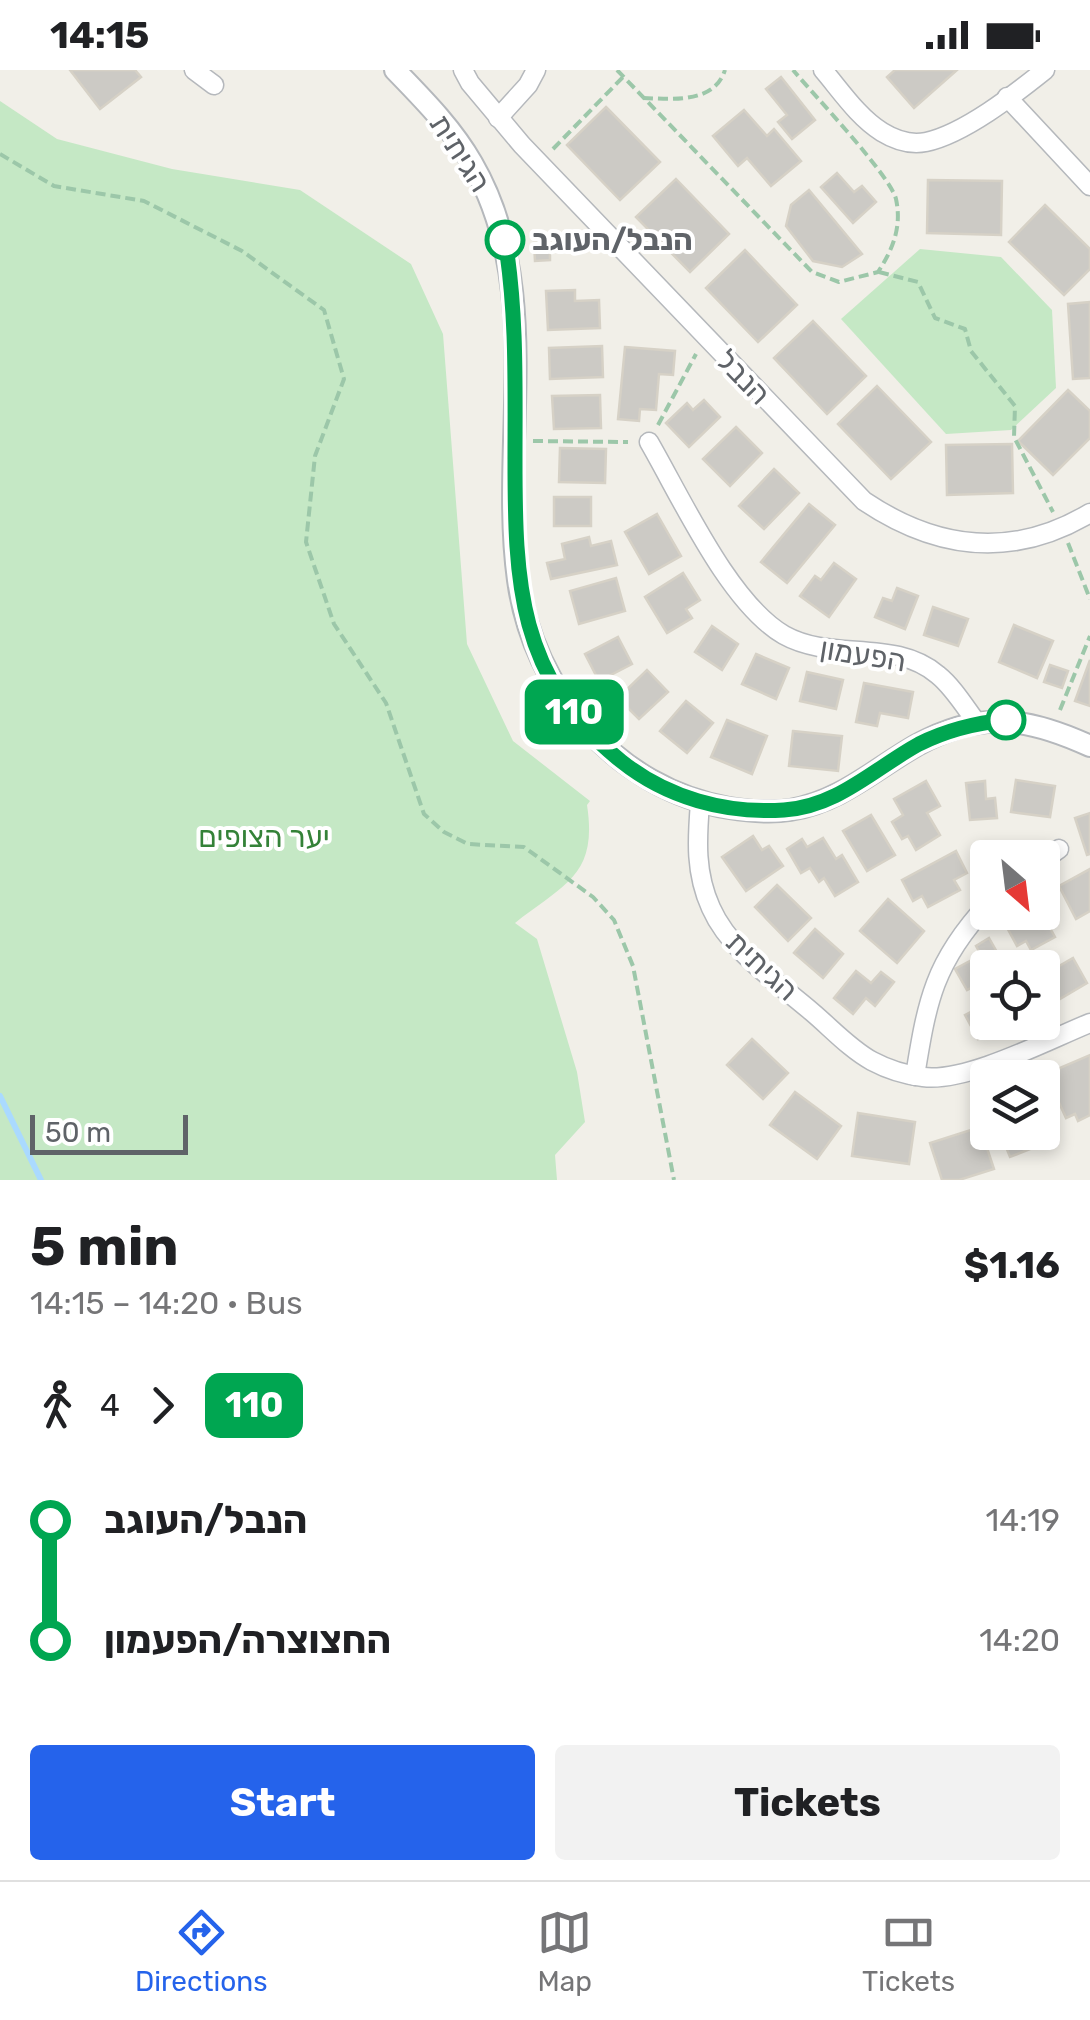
<!DOCTYPE html>
<html lang="en">
<head>
<meta charset="utf-8">
<style>
	:root { --surface:#fff; --page:#f2f2f2; --text:#202124; --muted:#757577; --line:#e0e0e0; --accent:#2563eb }
	body { margin:0; font-family:Rubik,Heebo,sans-serif; background:var(--page); color:var(--text); height:100vh; display:flex; flex-direction:column; font-size:38px; white-space:nowrap }
	* { box-sizing:border-box; margin:0 }
	p { font-size:32px; color:var(--muted) }
	.icon { flex:none; width:55px; height:55px; fill:none; stroke:currentColor; stroke-width:2; stroke-linecap:round; stroke-linejoin:round }
	.map { position:relative; height:1110px; overflow:hidden }
	.drawer { display:flex; flex-direction:column; background:var(--surface); flex:1 }
	.drawer>* { flex:none }
	.badge { padding:0 20px; border-radius:15px; font-size:35px; line-height:65px }
	.needle { width:65px; rotate:152deg }
	.tools { position:absolute; left:970px; top:770px; display:grid; gap:20px }
	.tools a { display:grid; place-items:center; width:90px; height:90px; border-radius:10px; background:var(--surface); box-shadow:0 5px 15px #0003; font-size:50px }
	.scale { position:absolute; left:30px; bottom:25px; width:158px; box-sizing:border-box; padding-left:10px; border:5px solid #5f6368; border-top:0; font-size:28px; line-height:35px; white-space:nowrap; color:#5f6368; -webkit-text-stroke:8px #fff; paint-order:stroke }
	.map>.badge { position:absolute; translate:-50% -50%; box-shadow:0 0 0 5px #fff }
	.legs { display:flex; align-items:center; gap:15px; height:110px; padding:0 30px; font-size:32px }
	.legs p { margin-inline-start:auto }
	.overview { display:flex; align-items:center; justify-content:space-between; height:170px; padding:0 30px }
	h1 { font-size:55px; font-weight:700; line-height:75px }
	.action { display:flex; gap:20px; margin-top:auto; padding:20px 30px }
	.action a { flex:1; height:115px; border-radius:10px; background:var(--accent); color:#fff; font-size:40px; font-weight:700; line-height:115px; text-align:center }
	.action a+a { background:var(--page); color:var(--text) }
	ul { padding:0 30px; list-style:none }
	li { display:flex; align-items:center; gap:35px; height:120px; font-size:38px }
	li i { display:grid; place-items:center; width:15px; height:100%; margin:0 12px; background:currentColor }
	li i::after { content:''; width:25px; height:25px; margin:-12px; border:8px solid; border-radius:50%; background:var(--surface) }
	li p { margin-inline-start:auto }
	li:first-child i { background:linear-gradient(#0000 50%,currentColor 0) }
	li:last-child i { background:linear-gradient(currentColor 50%,#0000 0) }
	.status { display:flex; justify-content:space-between; align-items:center; height:70px; padding:0 50px; background:var(--surface); direction:ltr }
	.status svg { height:28px; fill:currentColor }
	.menu { display:flex; justify-content:space-around; align-items:center; height:140px; border-top:2px solid var(--line); background:var(--surface); font-size:28px; color:var(--muted) }
	.menu a { display:grid; justify-items:center; gap:5px }
	.menu .active { color:var(--accent) }
	.map>svg:first-child { display:block }
	.green { fill:#c5e8c5 }
	.lines { fill:none; stroke-linecap:round; stroke-linejoin:round }
	.stream { stroke:#aadaff; stroke-width:6 }
	.building { fill:#cccac5; stroke:#d6d1c6; stroke-width:2.5 }
	.minor-casing { stroke:#b5b8bc; stroke-width:21 }
	.tertiary-casing { stroke:#b5b8bc; stroke-width:24 }
	.path { stroke:#9cc7a9; stroke-width:4; stroke-dasharray:10 5; stroke-linecap:butt }
	.minor { stroke:#fff; stroke-width:18 }
	.tertiary { stroke:#fff; stroke-width:20 }
	.line-1-casing { stroke:#fff; stroke-width:22 }
	.line-1 { stroke:#00a651; stroke-width:15 }
	.stop-1-dot { fill:#fff; stroke:#00a651; stroke-width:5 }
	.labels { text-anchor:middle; dominant-baseline:central; stroke-width:8; stroke-linejoin:round; paint-order:stroke }
	.street-label { font-size:30px; fill:#5f6368; stroke:#fff }
	.stop-label { font-size:30px; font-weight:bold; fill:#5f6368; stroke:#fff; text-anchor:start }
	.park-label { font-size:30px; fill:#348238; stroke:#fff }
</style>
</head>
<body>
<div class="status"><b>14:15</b><svg viewBox="0 0 49 12"><path d="M0 12V9h3v3zM5 12V6h3v6zM10 12V3h3v9zM15 12V0h3v12zM26 1h20v11H26zM47 4h2v5h-2z"/></svg></div>
<div class="map">
<svg width="1090" height="1110" viewBox="0 0 1090 1110">
	<rect width="100%" height="100%" fill="#f1efe8"/>
	<g class="green">
		<path d="M0 31 57 69 172 99 300 120 411 194 443 264 467 574 513 671 590 731 587 735C598 806 564 814 515 853L537 869 577 1002 585 1052 555 1085 557 1110H0Z"/>
		<polygon points="920,179 1001,187 1052,240 1056,318 1011,360 946,364 841,249"/>
	</g>
	<g class="lines">
		<polyline class="stream" points="0,1026 41,1110"/>
	</g>
	<g class="building">
		<polygon points="70,0 135,0 141,7 100,39"/>
		<polygon points="895,0 957,0 914,38 887,7"/>
		<polygon points="781,7 815,50 792,69 778,52 787,45 766,19"/>
		<polygon points="606,37 660,92 620,130 567,75"/>
		<polygon points="744,40 767,66 774,59 801,91 771,116 747,88 738,96 713,66"/>
		<polygon points="837,103 854,122 862,116 876,132 853,153 821,117"/>
		<polygon points="676,109 729,164 690,202 636,147"/>
		<polygon points="928,110 1002,111 1001,165 927,163"/>
		<polygon points="809,120 862,184 842,197 813,191 786,156 791,135"/>
		<polygon points="1045,135 1090,179 1090,199 1064,225 1009,172"/>
		<polygon points="534,173 550,173 550,190 535,191"/>
		<polygon points="745,180 797,235 758,272 706,218"/>
		<polygon points="575,220 575,231 599,230 600,258 548,260 546,221"/>
		<polygon points="1090,232 1090,308 1073,309 1068,234"/>
		<polygon points="813,251 866,306 827,344 774,288"/>
		<polygon points="602,276 603,307 550,309 549,278"/>
		<polygon points="625,277 675,281 673,305 659,304 656,340 640,339 639,351 618,349"/>
		<polygon points="877,316 931,372 891,409 838,354"/>
		<polygon points="1068,320 1090,341 1090,368 1053,405 1018,371"/>
		<polygon points="600,325 601,358 554,359 552,326"/>
		<polygon points="704,330 720,347 689,377 666,353 687,333 693,340"/>
		<polygon points="736,357 762,383 730,416 703,389"/>
		<polygon points="1012,374 1013,423 947,425 946,375"/>
		<polygon points="560,378 606,379 605,413 559,412"/>
		<polygon points="774,399 799,423 764,459 739,436"/>
		<rect x="554" y="427" width="37" height="29"/>
		<polygon points="809,434 835,455 787,513 761,492"/>
		<polygon points="657,444 681,486 649,504 625,462"/>
		<polygon points="589,467 591,476 611,471 617,495 551,509 547,493 565,489 562,474"/>
		<polygon points="834,493 856,509 829,547 800,526 815,506 821,510"/>
		<polygon points="683,503 700,530 686,539 692,548 667,563 645,527"/>
		<polygon points="616,508 625,541 579,554 570,521"/>
		<polygon points="897,518 918,526 905,559 875,547 883,528 892,531"/>
		<polygon points="933,537 968,549 958,576 924,565"/>
		<polygon points="1014,555 1053,571 1037,608 999,592"/>
		<polygon points="712,556 738,574 722,600 695,582"/>
		<polygon points="618,567 632,594 599,611 585,584"/>
		<polygon points="756,584 789,598 776,629 742,614"/>
		<polygon points="1090,590 1090,636 1075,631"/>
		<polygon points="1050,595 1068,601 1062,618 1044,612"/>
		<polygon points="647,600 668,622 639,649 618,628"/>
		<polygon points="807,602 843,610 836,639 800,631"/>
		<polygon points="864,613 913,622 908,648 880,643 877,656 856,652"/>
		<polygon points="686,631 713,653 687,683 660,661"/>
		<polygon points="727,650 767,666 752,704 711,687"/>
		<polygon points="793,661 842,666 838,701 789,696"/>
		<polygon points="1016,710 1055,716 1050,747 1011,742"/>
		<polygon points="926,711 940,736 927,743 940,765 916,780 908,766 902,769 892,752 903,745 894,729"/>
		<polygon points="985,711 986,729 995,728 997,748 970,750 966,713"/>
		<polygon points="1090,743 1090,784 1087,785 1075,748"/>
		<polygon points="871,745 895,785 867,801 843,761"/>
		<polygon points="753,766 762,780 769,776 783,796 746,821 722,787"/>
		<polygon points="823,768 836,789 842,785 858,812 835,826 824,808 819,812 810,798 801,803 787,779 802,769 807,777"/>
		<polygon points="956,781 967,803 954,810 960,820 928,837 922,826 913,831 902,810"/>
		<polygon points="1090,799 1090,841 1076,849 1059,816"/>
		<polygon points="777,815 811,848 788,871 755,837"/>
		<polygon points="888,829 924,861 897,893 860,861"/>
		<polygon points="1044,830 1057,854 1050,858 1055,867 1031,880 1026,871 1017,876 1004,852 1021,842 1042,842"/>
		<polygon points="815,859 843,884 823,908 794,883"/>
		<polygon points="989,868 1006,898 988,898 988,909 967,920 955,899 981,885 976,876"/>
		<polygon points="1073,888 1087,913 1048,936 1042,926 1042,906"/>
		<polygon points="856,901 871,913 881,902 894,912 875,936 866,928 853,944 834,928"/>
		<polygon points="988,933 988,952 1009,952 978,969 965,945"/>
		<polygon points="752,969 788,1003 763,1029 727,995"/>
		<polygon points="1090,985 1090,1045 1078,1051 1075,1044 1066,1048 1046,1004"/>
		<polygon points="795,1022 841,1056 817,1089 770,1055"/>
		<polygon points="1042,1039 1055,1069 1010,1087 1000,1062 1042,1062"/>
		<polygon points="858,1043 915,1052 909,1094 852,1086"/>
		<polygon points="980,1057 994,1099 959,1110 942,1110 930,1073"/>
	</g>
	<g class="lines">
		<defs>
			<g id="minor">
				<polyline points="194,0 214,15"/>
				<path d="M463 0 470 13 522 75 864 431C937 480 1013 489 1090 443"/>
				<path d="M823 0C841 21 858 47 882 62 895 70 911 75 926 72 964 64 1015 24 1045 0"/>
				<polyline points="1007,27 1090,116"/>
				<polyline points="498,48 528,15 536,0"/>
				<path d="M649 372C682 429 729 533 784 565 832 592 895 568 938 605 953 617 965 637 977 653"/>
				<path d="M700 733C697 770 695 803 711 838 730 881 777 912 812 942 831 958 850 979 872 991 887 999 906 1005 923 1007 966 1013 1048 970 1090 953"/>
				<polyline points="1042,791 1059,779"/>
				<path d="M915 1006C927 931 934 892 988 834"/>
			</g>
			<path id="tertiary" d="M395 0C423 29 452 58 472 93 546 220 499 372 518 510 533 621 617 719 729 738 748 741 771 743 790 740 840 732 875 699 917 675 980 640 1027 647 1090 676"/>
		</defs>
		<use href="#minor" class="minor-casing"/>
		<use href="#tertiary" class="tertiary-casing"/>
		<g class="path">
			<path d="M617 0 812 202 839 212 878 202C893 179 902 157 896 129 890 105 813 24 793 0"/>
			<path d="M643 28C672 29 714 34 725 0"/>
			<polyline points="553,79 623,7"/>
			<polyline points="0,84 54,116 144,131 242,181 324,240 344,309 315,386 306,472 334,554 386,633 424,744 444,762 468,774 524,777 593,827 614,850 633,896 674,1110"/>
			<polyline points="879,202 918,212 935,248 965,259 971,281 1015,336 1014,367 1053,442"/>
			<polyline points="658,355 696,284"/>
			<polyline points="533,371 628,372"/>
			<polyline points="1068,473 1090,529"/>
			<polyline points="1060,640 1090,566"/>
		</g>
		<use href="#minor" class="minor"/>
		<use href="#tertiary" class="tertiary"/>
	</g>
	<g class="lines">
		<defs>
			<path id="line-1" d="M505 170C517 243 515 316 515 389 515 511 517 608 621 691 667 728 726 744 784 740 837 737 875 698 919 674 947 660 975 653 1006 650"/>
		</defs>
		<use href="#line-1" class="line-1-casing"/>
		<use href="#line-1" class="line-1"/>
	</g>
	<g class="stop-1-dot">
		<circle cx="505" cy="170" r="18"/>
		<circle cx="1006" cy="650" r="18"/>
	</g>
	<g class="labels">
		<g class="street-label">
			<text transform="translate(460 83) rotate(57)">הגיתית</text>
			<text transform="translate(743 307) rotate(46)">הנבל</text>
			<text transform="translate(863 585) rotate(9)">הפעמון</text>
			<text transform="translate(762 896) rotate(43)">הגיתית</text>
		</g>
		<g class="stop-label">
			<text x="532" y="170">הנבל/העוגב</text>
		</g>
		<g class="park-label">
			<text x="264" y="767">יער הצופים</text>
		</g>
	</g>
</svg>
<div class="tools">
<a><svg class="needle" viewBox="-14 -14 28 28"><path d="M0-13l5 13h-10z" fill="#e53935"/><path d="M0 13l5-13h-10z" fill="#757577"/></svg></a>
<a><svg class="icon" aria-label="locate" viewBox="0 0 24 24"><circle cx="12" cy="12" r="6"/><path d="M12 2v4M12 18v4M2 12h4M18 12h4"/></svg></a>
<a><svg class="icon" aria-label="layers" viewBox="0 0 24 24"><path d="M12 4l9 5-9 5-9-5zM3 14l9 5 9-5"/></svg></a>
</div>
<div class="scale">50 m</div>
<b class="badge" style="left:574px;top:642px;background:#00a651;color:#fff">110</b>
</div>
<section class="drawer">
<div class="overview"><div><h1>5 min</h1><p>14:15 – 14:20 · Bus</p></div><b>$1.16</b></div>
<div class="legs"><svg class="icon" aria-label="walk" viewBox="0 0 24 24"><circle cx="13" cy="4" r="2"/><path d="M13 8l-2 6 4 7M11 14l-3 7M7 12l3-4h3l4 4"/></svg>4<svg class="icon" aria-label="forward" viewBox="0 0 24 24"><path d="M9 5l7 7-7 7"/></svg><b class="badge" style="background:#00a651;color:#fff">110</b></div>
<ul>
<li><i style="color:#00a651"></i><b>הנבל/העוגב</b><p>14:19</p></li>
<li><i style="color:#00a651"></i><b>החצוצרה/הפעמון</b><p>14:20</p></li>
</ul>
<div class="action"><a>Start</a><a>Tickets</a></div>
</section>
<nav class="menu">
<a class="active"><svg class="icon" aria-label="directions" viewBox="0 0 24 24"><path d="M12 3l9 9-9 9-9-9zM9 14v-3h6M13 9l2 2-2 2"/></svg>Directions</a>
<a><svg class="icon" aria-label="map" viewBox="0 0 24 24"><path d="M3 6l6-2 6 2 6-2v14l-6 2-6-2-6 2zM9 4v14M15 6v14"/></svg>Map</a>
<a><svg class="icon" aria-label="tickets" viewBox="0 0 24 24"><path d="M3 7h18v10H3zM15 7v10"/></svg>Tickets</a>
</nav>
</body>
</html>
